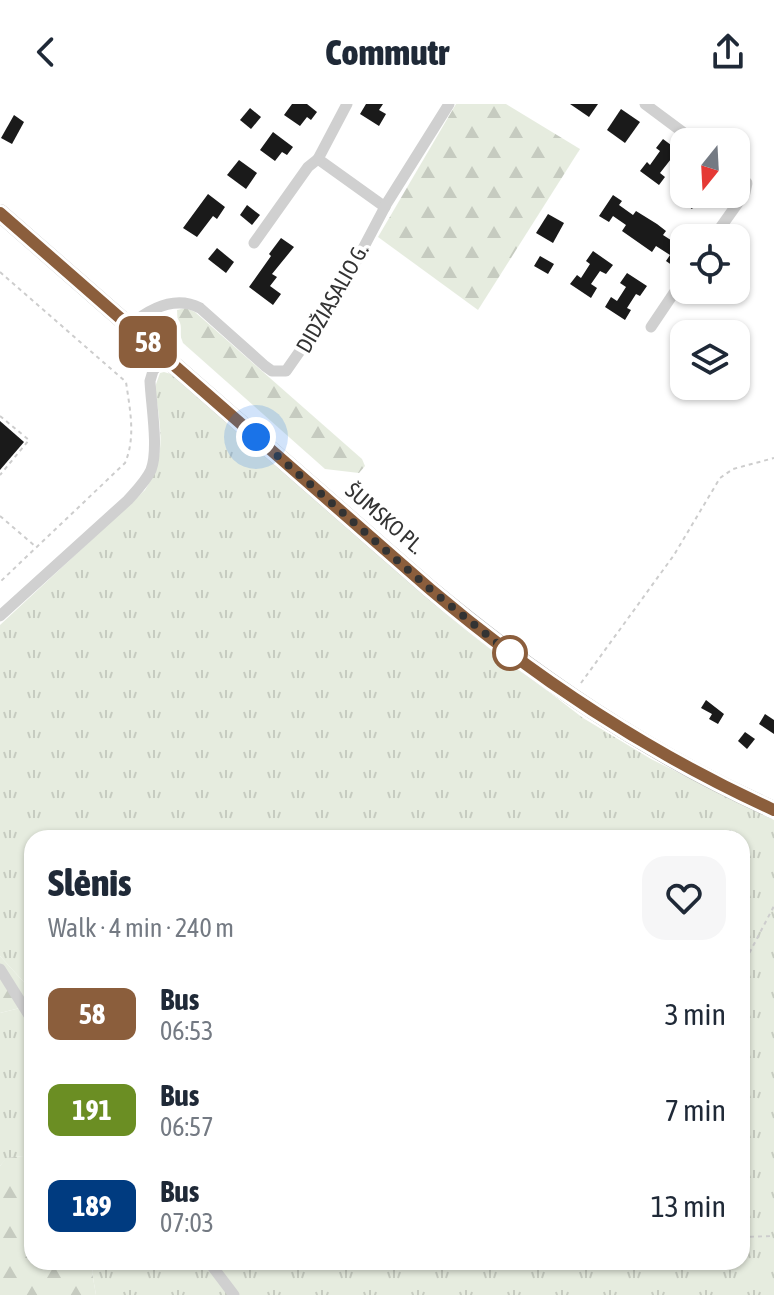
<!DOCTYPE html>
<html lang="en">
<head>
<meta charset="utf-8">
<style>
	:root { --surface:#fff; --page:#f6f6f7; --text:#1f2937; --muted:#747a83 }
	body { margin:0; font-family:"Asap Condensed",sans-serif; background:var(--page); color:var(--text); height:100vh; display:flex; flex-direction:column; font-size:30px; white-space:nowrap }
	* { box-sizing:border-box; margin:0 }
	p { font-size:26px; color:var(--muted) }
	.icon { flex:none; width:44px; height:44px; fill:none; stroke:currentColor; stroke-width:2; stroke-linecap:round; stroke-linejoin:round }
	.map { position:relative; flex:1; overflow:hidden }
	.side { position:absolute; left:24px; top:726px; width:726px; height:440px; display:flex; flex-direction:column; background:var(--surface); border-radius:24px; box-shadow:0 2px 6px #0004 }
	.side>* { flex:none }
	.badge { padding:0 16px; border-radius:12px; font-size:28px; line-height:52px }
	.needle { width:52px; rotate:198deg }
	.buttons { position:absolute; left:670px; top:24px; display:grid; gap:16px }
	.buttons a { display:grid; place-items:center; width:80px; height:80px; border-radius:16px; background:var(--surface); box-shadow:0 2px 6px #0004; font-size:40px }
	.you { position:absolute; width:40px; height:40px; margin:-20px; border:6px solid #fff; border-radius:50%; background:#1a73e8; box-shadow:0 0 0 12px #1a73e833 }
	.map>.badge { position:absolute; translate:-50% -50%; box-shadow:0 0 0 4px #fff }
	.round { display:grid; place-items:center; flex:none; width:84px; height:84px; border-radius:24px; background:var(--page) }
	.headline { display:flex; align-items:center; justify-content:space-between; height:136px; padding:0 24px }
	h1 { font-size:38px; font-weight:800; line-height:60px }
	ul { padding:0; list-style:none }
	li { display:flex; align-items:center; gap:24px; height:96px; padding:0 24px }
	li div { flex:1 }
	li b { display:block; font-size:30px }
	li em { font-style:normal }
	li .badge { min-width:88px; font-weight:700; text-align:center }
	header { display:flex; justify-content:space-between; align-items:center; height:104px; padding:0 24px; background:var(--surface); font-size:36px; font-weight:800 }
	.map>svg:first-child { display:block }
	.grass { fill:url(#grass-tufts) }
	.forest { fill:url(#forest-firs) }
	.building { fill:#1a1a1a }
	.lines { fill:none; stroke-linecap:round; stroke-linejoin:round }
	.path { stroke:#cdcdcd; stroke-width:2; stroke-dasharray:4 4; stroke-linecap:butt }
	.minor { stroke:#d0d0d0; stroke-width:11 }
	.primary { stroke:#ababab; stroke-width:18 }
	.line-casing { stroke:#fff; stroke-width:18 }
	.line { stroke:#8b5e3c; stroke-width:12 }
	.walk { stroke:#333; stroke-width:8; stroke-dasharray:0 14.4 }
	.stop-dot { fill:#fff; stroke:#8b5e3c; stroke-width:4 }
	.labels { text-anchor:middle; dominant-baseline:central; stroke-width:8; stroke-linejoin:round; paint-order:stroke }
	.street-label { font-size:22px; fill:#333; stroke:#fff }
</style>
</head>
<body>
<header><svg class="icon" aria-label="back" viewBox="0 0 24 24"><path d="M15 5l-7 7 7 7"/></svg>Commutr<svg class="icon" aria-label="share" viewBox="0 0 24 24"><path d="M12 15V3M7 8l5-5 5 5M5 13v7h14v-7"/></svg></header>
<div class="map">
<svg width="774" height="1191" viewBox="0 0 774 1191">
	<defs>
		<pattern id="grass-tufts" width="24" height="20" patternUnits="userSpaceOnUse" patternTransform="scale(2)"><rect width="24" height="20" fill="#e6ecdf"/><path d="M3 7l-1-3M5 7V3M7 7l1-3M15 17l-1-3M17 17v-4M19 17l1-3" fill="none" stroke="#c6cbc0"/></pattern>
		<pattern id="forest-firs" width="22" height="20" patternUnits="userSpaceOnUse" patternTransform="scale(2)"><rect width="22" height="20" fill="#e6ecdf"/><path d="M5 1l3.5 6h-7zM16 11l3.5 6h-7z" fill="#c6cbc0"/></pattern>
	</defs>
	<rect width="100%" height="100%" fill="#fff"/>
	<g class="grass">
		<path d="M164 268 171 270 510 558 583 614 651 655 774 716V1191H96L92 1168 96 1158H742V734H32V887L0 852V521L145 386C168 351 160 323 155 283L160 269Z"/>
		<polygon points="32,901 32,1051 7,1054 0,1062 0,909"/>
	</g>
	<g class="forest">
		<polygon points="456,0 506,0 580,45 478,206 378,133"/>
		<polygon points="186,204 195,208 362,355 365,362 359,369 325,365 183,239 178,225 177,206"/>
		<polygon points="0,852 32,887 32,901 0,909"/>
		<polygon points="32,1051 32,1158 96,1158 92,1168 96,1191 0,1191 0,1062 6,1054"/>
	</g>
	<g class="building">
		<polygon points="292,0 307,0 317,8 311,16 307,13 300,22 284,11"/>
		<polygon points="366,0 383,0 379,6 386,10 379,22 360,10"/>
		<polygon points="570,0 598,0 589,13"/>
		<polygon points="250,4 261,13 251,25 240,16"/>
		<polygon points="621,5 640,18 625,39 607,26"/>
		<polygon points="14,11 24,18 12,40 1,34"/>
		<polygon points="273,28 293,43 287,51 282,48 275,57 260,46"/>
		<polygon points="663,35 683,50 676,59 671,55 660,69 665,73 659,81 640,67 647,58 650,61 660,47 656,44"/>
		<polygon points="239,56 257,69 246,85 227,71"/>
		<polygon points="679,81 684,84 684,90 692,90 699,95 692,105 671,90"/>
		<polygon points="208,90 225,103 217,115 213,112 197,133 183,124"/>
		<polygon points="613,91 622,97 619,101 633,111 636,107 657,120 666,127 663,131 677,140 679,136 684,139 684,152 676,164 666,157 670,151 656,142 652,148 622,127 626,121 613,112 609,118 599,112"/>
		<polygon points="247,101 260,111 252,121 240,111"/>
		<polygon points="548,110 564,119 553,139 536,129"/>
		<polygon points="281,134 294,143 272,170 277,173 270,182 281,190 273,201 249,183 271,152 269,150"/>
		<polygon points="217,144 234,158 226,169 208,155"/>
		<polygon points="593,147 613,161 606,170 600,167 591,180 597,184 591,194 570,180 577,171 581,174 590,160 586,157"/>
		<polygon points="540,152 554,160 548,170 534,162"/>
		<polygon points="627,169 647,182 640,192 636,190 627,204 631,206 625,216 605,203 611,193 617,197 626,183 620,179"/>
		<polygon points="0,317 24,338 0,366"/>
		<polygon points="706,596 724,610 718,620 709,615 712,610 701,604"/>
		<polygon points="765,610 774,616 774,630 759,620"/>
		<polygon points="745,628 755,635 747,645 738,637"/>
	</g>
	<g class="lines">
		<g class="path">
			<path d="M0 168 126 278C130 306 136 333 125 359L0 478"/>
			<polyline points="0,312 29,336 0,371"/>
			<polyline points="0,412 35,442"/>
			<polyline points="581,579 674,451 720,374 733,365 774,354"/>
			<polyline points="742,863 774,802"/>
			<polyline points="742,1133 774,1132"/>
		</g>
		<g class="minor">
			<polyline points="347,0 318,55 385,103"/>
			<polyline points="645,0 696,38"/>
			<polyline points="713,134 745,89 747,79 736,68"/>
			<polyline points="254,139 308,63 318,55"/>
			<path d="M129 222C149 205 175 191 200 204L265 262 272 267H286L337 194 387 99 449 0"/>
			<polyline points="651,223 684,174"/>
			<path d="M0 512 128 396C136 387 146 377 151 366 159 345 151 301 150 277L153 267 165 253"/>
			<polyline points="0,865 32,916"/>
			<polyline points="209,1158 234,1191"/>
		</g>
		<path class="primary" d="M0 109 430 485C536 573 648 650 774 706"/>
	</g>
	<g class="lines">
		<defs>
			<path id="line" d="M0 109 430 485C535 574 649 649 774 706"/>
		</defs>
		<use href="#line" class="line-casing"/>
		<use href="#line" class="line"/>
		<polyline class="walk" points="256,333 430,485 517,555 510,549"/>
	</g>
	<circle class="stop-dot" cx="510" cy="549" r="16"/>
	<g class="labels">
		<g class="street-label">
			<text transform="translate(332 194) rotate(-60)">DIDŽIASALIO G.</text>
			<text transform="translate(385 414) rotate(41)">ŠUMSKO PL.</text>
		</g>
	</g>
</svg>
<div class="buttons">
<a><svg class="needle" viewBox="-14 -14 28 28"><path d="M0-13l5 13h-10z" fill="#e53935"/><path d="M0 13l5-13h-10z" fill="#747a83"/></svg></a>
<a><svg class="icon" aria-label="locate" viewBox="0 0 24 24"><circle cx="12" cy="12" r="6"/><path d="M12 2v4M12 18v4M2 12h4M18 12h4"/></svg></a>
<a><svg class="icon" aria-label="layers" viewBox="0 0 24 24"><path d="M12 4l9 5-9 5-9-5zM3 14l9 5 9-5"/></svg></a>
</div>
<div class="you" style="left:256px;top:333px"></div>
<b class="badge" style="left:148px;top:238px;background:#8b5e3c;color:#fff">58</b>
<section class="side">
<div class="headline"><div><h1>Slėnis</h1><p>Walk · 4 min · 240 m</p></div><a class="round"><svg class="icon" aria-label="heart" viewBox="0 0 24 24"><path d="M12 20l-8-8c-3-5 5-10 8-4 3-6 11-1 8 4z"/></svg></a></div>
<ul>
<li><span class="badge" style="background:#8b5e3c;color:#fff">58</span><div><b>Bus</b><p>06:53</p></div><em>3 min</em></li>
<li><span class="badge" style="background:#6b8e23;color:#fff">191</span><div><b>Bus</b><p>06:57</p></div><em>7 min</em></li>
<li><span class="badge" style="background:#003b80;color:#fff">189</span><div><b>Bus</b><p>07:03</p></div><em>13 min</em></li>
</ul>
</section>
</div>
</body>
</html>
